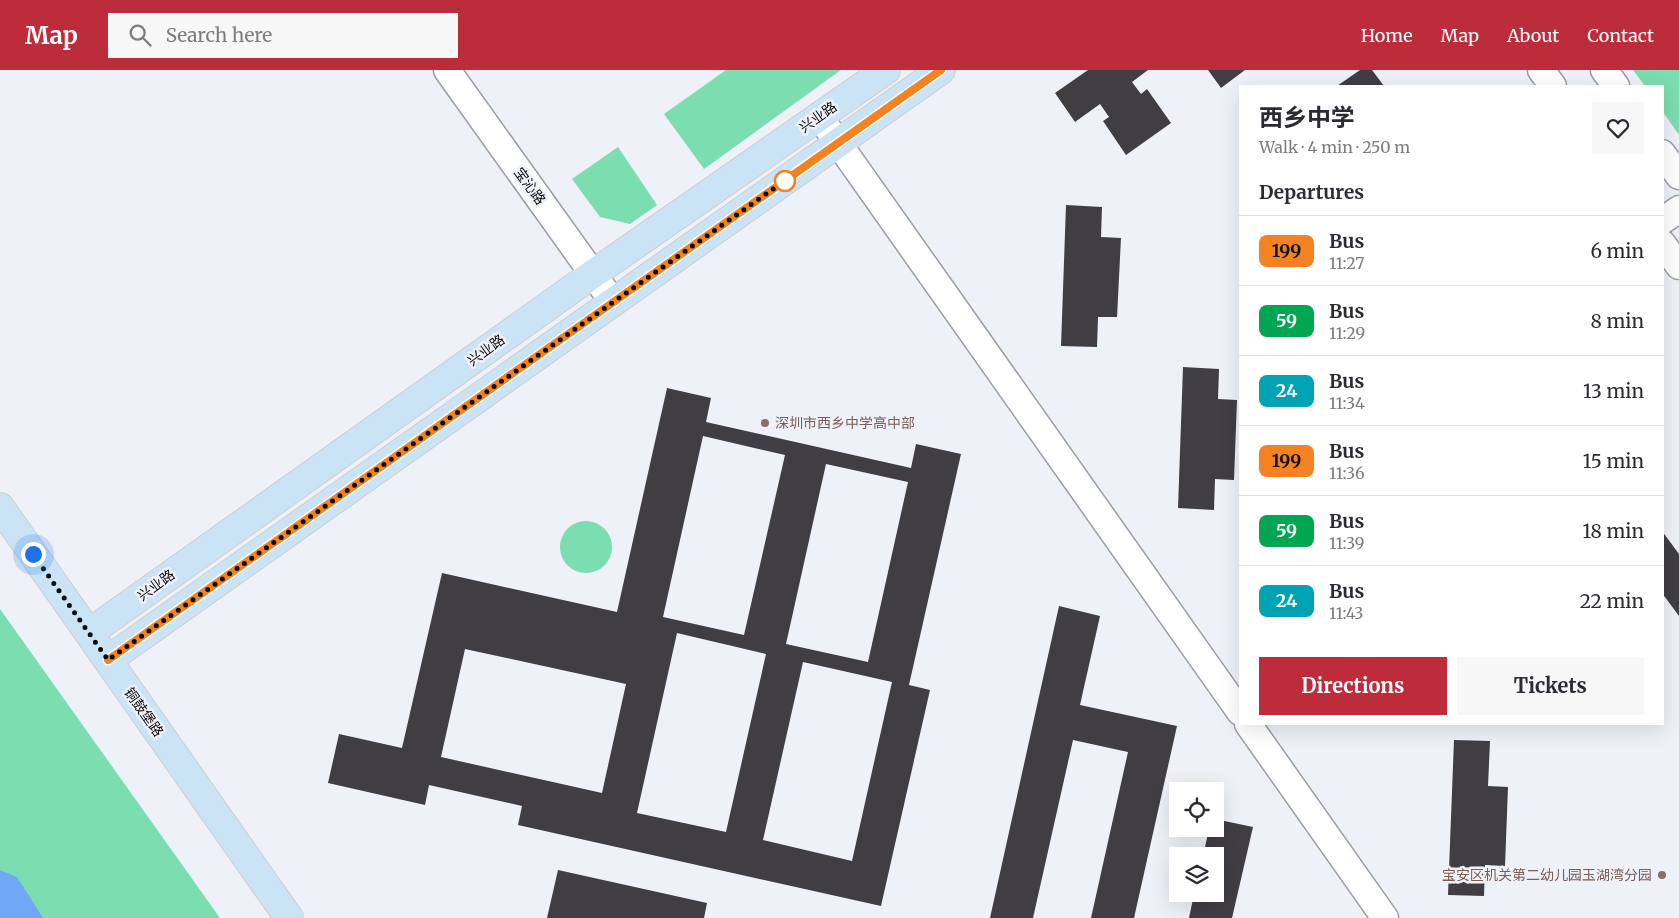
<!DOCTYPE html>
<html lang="en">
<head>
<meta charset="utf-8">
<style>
	:root { --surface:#fff; --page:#f7f7f7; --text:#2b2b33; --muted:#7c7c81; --line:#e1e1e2; --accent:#bd2c3a }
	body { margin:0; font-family:Merriweather,"Noto Sans SC",serif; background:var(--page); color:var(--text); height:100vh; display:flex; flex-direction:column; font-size:19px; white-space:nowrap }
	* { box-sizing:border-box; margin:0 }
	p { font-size:16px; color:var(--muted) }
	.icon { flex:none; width:28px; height:28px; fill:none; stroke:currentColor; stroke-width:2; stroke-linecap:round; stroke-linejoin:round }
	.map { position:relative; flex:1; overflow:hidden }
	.drawer { position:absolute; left:1239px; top:15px; width:425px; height:640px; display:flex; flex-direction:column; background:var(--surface); border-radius:0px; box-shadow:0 5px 20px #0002 }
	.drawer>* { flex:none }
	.badge { padding:0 10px; border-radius:8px; font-size:18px; line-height:32px }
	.tools { position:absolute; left:1169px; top:712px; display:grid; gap:10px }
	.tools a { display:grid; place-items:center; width:55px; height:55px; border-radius:0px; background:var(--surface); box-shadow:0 5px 20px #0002; font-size:25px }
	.you { position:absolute; width:25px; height:25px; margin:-12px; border:4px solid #fff; border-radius:50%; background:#1a73e8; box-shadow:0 0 0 8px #1a73e833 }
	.map>.badge { position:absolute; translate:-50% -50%; box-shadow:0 0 0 2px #fff }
	h2 { padding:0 20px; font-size:19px; line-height:45px }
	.round { display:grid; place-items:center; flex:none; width:52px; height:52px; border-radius:0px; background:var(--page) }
	.summary { display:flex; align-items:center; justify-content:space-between; height:85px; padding:0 20px }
	h1 { font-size:24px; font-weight:700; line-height:38px }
	.action { display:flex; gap:10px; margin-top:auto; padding:10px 20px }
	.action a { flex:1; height:58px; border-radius:0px; background:var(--accent); color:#fff; font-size:20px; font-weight:700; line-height:58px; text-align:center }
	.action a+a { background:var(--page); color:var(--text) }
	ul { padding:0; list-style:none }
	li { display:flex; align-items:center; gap:15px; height:70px; padding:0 20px; border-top:1px solid var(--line) }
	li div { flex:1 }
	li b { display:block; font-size:19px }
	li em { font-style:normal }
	li .badge { min-width:55px; font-weight:700; text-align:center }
	header { display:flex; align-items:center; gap:30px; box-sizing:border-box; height:70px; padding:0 25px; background:var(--accent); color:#fff }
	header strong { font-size:24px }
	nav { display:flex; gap:28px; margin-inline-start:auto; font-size:18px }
	.search { width:350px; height:45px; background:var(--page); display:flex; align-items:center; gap:12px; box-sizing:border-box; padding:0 18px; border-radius:0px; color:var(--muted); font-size:19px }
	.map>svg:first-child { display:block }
	.green { fill:#7bddb0 }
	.water { fill:#70a8f3 }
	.building { fill:#403d43; fill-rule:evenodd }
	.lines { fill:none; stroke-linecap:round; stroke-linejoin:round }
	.minor-casing { stroke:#9b9ca4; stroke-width:29 }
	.major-casing { stroke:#cececf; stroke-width:30 }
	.minor { stroke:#fff; stroke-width:26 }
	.major { stroke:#cae4f5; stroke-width:28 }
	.line-casing { stroke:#fff; stroke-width:11 }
	.line { stroke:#f58220; stroke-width:8 }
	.walk { stroke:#0c0c0f; stroke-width:5; stroke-dasharray:0 9 }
	.stop-dot { fill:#fff; stroke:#f58220; stroke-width:2.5 }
	.education-dot { fill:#8d6e63; stroke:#eff1f9; stroke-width:2 }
	.labels { text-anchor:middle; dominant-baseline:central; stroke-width:5; stroke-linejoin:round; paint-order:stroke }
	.street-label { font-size:14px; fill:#0c0c0f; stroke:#eff1f9 }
	.education-label { font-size:14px; fill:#785e54; stroke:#eff1f9; text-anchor:start }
</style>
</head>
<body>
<header>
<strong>Map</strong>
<div class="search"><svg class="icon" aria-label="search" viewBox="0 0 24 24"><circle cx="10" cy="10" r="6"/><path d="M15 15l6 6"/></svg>Search here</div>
<nav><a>Home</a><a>Map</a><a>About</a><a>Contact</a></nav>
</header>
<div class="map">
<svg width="1679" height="848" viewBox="0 0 1679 848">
	<rect width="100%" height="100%" fill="#eff1f9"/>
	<g class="green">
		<polygon points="726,0 841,0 704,99 664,44"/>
		<polygon points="1633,0 1679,0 1679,65 1663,42 1662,16 1645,16"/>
		<polygon points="618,77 657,135 630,154 600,147 572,109"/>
		<circle cx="586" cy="477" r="26"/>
		<polygon points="0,539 220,848 0,848"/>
	</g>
	<polygon class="water" points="0,800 17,807 43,848 0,848"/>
	<g class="building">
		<polygon points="1088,0 1148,0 1132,12 1141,24 1147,19 1171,53 1126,85 1103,51 1109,47 1100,34 1075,52 1055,23"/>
		<polygon points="1208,0 1245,0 1221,18"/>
		<polygon points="1360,0 1372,0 1384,16 1337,16"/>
		<polygon points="1066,135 1102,137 1101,167 1121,168 1117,247 1098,247 1097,277 1061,276"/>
		<polygon points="1183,297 1219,299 1218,329 1237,330 1234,410 1215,409 1214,440 1178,438"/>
		<path d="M667 318 711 328 706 352 911 398 916 374 961 384 909 615 930 620 881 836 518 755 522 736 429 715 425 735 328 713 339 664 402 678 442 503 617 542ZM703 366 785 385 744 565 663 547ZM826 394 908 412 868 592 786 574ZM677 563 766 584 726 762 637 743ZM465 579 626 614 602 723 441 687ZM803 592 892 612 852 791 763 770Z"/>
		<polygon points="1662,461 1679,484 1679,546 1662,523"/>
		<polygon points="1059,536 1100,546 1080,635 1177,656 1134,848 1091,848 1128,682 1073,670 1033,848 990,848"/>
		<polygon points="1454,670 1490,671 1488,716 1508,717 1505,796 1485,795 1484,826 1448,825"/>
		<polygon points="1215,749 1253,757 1232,848 1189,848 1194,824 1215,824 1215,786 1203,786 1209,759 1215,759"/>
		<polygon points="558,800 707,833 704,848 547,848"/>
	</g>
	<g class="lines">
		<defs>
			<g id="minor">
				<polyline points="447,0 613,232"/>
				<polyline points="1541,0 1553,16"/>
				<polyline points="1604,0 1616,16"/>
				<polyline points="819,46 1240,642"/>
				<polyline points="1662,83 1679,106"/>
				<polyline points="1662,151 1679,139"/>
				<polyline points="1662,173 1679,196"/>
				<polyline points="1248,654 1385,848"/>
			</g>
			<g id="major">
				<polyline points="0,437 289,848"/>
				<polyline points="89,563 593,204 886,0"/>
				<polyline points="108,590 941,0"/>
			</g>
		</defs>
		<use href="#minor" class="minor-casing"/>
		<use href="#major" class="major-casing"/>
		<use href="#minor" class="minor"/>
		<use href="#major" class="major"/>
	</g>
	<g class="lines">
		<defs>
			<polyline id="line" points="108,590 941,0"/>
		</defs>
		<use href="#line" class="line-casing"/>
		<use href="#line" class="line"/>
		<polyline class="walk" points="33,484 108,590 790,107 785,111"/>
	</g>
	<circle class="stop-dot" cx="785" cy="111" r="10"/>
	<g class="education-dot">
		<circle cx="765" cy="353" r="5"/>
		<circle cx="1662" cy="805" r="5"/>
	</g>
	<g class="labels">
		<g class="street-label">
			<text transform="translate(818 47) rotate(-35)">兴业路</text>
			<text transform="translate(530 116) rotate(54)">宝沁路</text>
			<text transform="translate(486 280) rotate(-36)">兴业路</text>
			<text transform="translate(156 515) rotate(-36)">兴业路</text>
			<text transform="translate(144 642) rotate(55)">铜鼓堡路</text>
		</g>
		<g class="education-label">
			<text x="775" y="353">深圳市西乡中学高中部</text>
			<text x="1652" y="805" text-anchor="end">宝安区机关第二幼儿园玉湖湾分园</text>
		</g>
	</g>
</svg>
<div class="tools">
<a><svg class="icon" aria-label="locate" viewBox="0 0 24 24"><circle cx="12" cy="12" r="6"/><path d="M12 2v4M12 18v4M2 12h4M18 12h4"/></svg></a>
<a><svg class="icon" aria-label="layers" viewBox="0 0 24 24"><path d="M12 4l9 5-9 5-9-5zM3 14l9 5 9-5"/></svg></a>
</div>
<div class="you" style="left:33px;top:484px"></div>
<section class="drawer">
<div class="summary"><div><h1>西乡中学</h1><p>Walk · 4 min · 250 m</p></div><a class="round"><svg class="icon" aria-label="heart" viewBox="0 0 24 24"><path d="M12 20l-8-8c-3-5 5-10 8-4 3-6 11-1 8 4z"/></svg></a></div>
<h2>Departures</h2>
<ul>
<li><span class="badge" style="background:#f58220;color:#111">199</span><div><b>Bus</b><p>11:27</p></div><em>6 min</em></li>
<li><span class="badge" style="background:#00a651;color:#fff">59</span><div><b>Bus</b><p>11:29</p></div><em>8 min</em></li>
<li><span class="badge" style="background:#00a3b4;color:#fff">24</span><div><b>Bus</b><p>11:34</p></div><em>13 min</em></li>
<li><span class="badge" style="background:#f58220;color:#111">199</span><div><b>Bus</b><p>11:36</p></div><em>15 min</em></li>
<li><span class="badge" style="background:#00a651;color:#fff">59</span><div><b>Bus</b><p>11:39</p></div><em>18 min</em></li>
<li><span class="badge" style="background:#00a3b4;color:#fff">24</span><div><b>Bus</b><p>11:43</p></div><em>22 min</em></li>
</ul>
<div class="action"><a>Directions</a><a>Tickets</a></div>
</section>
</div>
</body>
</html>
